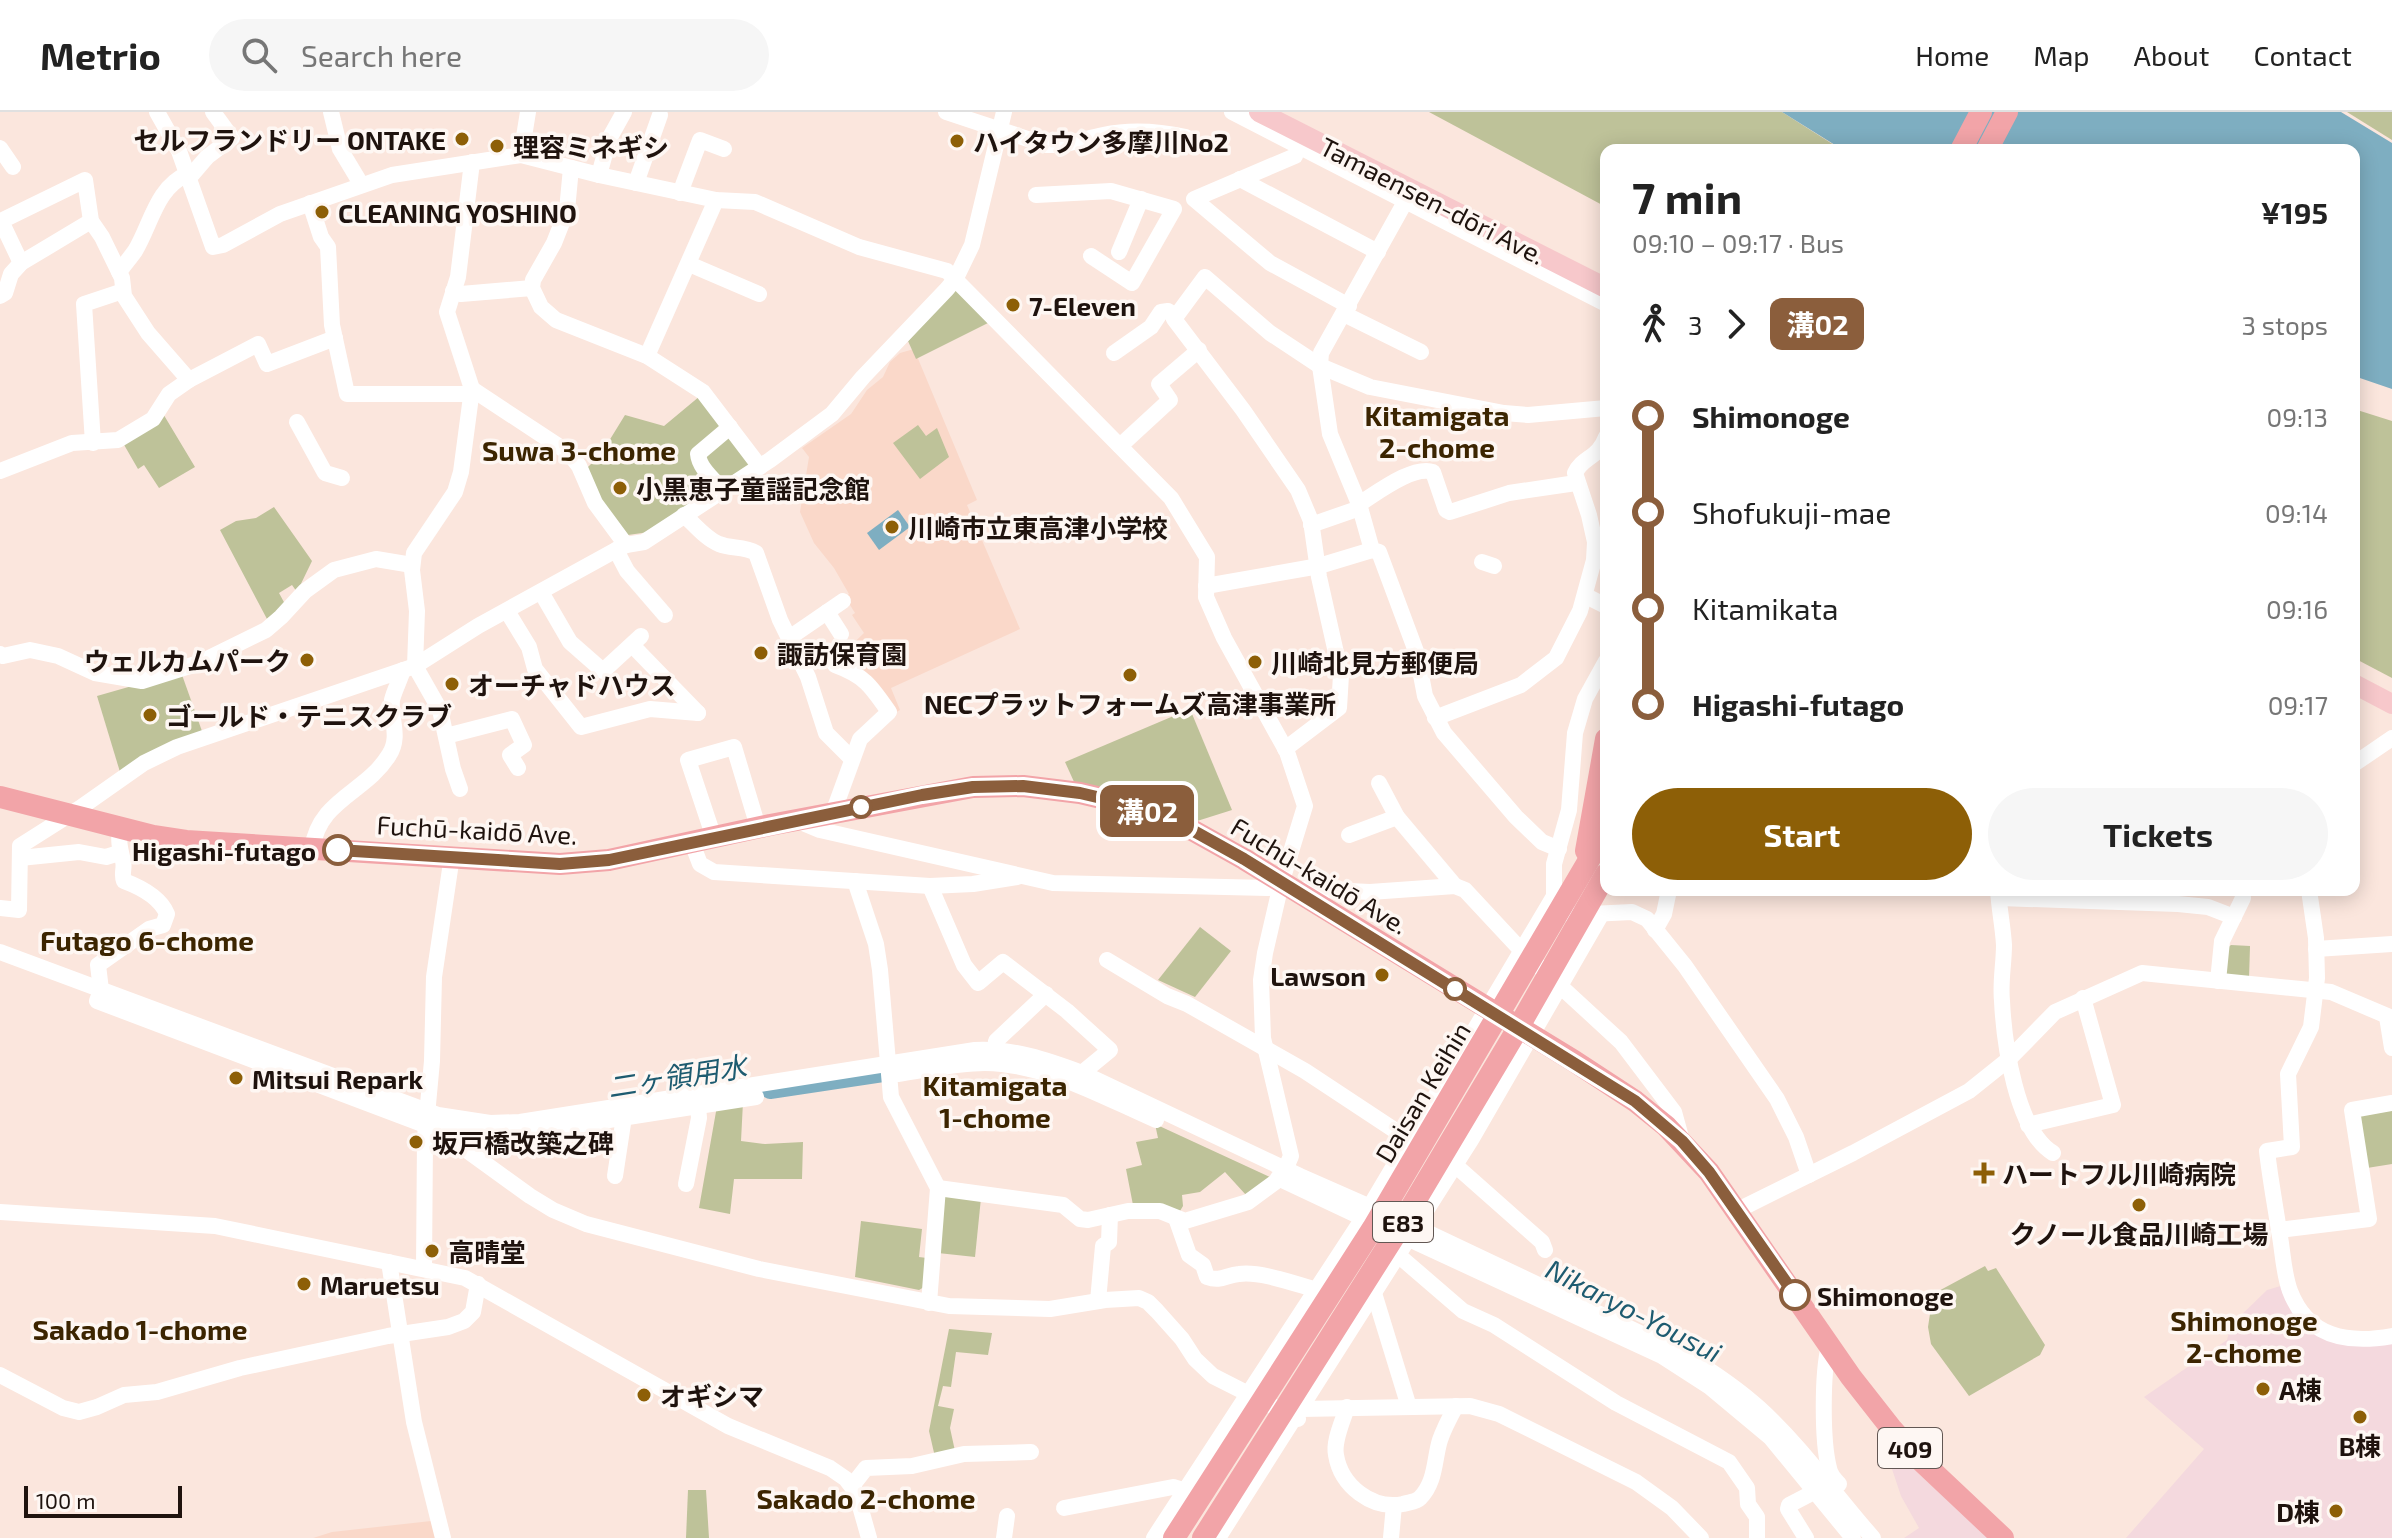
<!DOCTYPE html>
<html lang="en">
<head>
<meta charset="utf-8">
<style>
	:root { --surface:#fff; --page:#f6f6f6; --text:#222; --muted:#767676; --line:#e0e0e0; --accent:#8d5f07 }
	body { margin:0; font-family:"Exo 2","Noto Sans JP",sans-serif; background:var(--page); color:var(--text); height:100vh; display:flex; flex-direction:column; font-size:30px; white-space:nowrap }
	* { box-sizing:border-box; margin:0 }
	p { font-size:26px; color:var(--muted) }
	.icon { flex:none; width:44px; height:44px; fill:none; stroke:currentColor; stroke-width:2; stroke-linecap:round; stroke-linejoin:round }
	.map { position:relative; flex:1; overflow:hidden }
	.side { position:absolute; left:1600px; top:32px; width:760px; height:752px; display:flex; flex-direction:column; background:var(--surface); border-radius:16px; box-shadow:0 4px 20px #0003 }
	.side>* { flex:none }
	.badge { padding:0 16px; border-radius:12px; font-size:28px; line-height:52px }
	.scale { position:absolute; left:24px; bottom:20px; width:158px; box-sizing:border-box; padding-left:8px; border:4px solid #1f130e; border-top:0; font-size:22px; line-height:28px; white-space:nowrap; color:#1f130e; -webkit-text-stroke:6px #fef7f3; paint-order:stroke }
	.map>.badge { position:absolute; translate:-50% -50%; box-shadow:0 0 0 4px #fff }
	.legs { display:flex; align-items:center; gap:12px; height:88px; padding:0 32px; font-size:26px }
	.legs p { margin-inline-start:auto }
	.headline { display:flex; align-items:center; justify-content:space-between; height:136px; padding:0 32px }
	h1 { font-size:44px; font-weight:700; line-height:60px }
	.action { display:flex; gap:16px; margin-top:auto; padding:16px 32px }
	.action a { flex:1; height:92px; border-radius:48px; background:var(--accent); color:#fff; font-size:32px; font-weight:700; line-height:92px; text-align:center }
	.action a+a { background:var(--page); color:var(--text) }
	ul { padding:0 32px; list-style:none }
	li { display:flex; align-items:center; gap:28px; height:96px; font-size:30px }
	li i { display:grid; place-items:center; width:12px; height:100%; margin:0 10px; background:currentColor }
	li i::after { content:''; width:20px; height:20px; margin:-10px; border:6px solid; border-radius:50%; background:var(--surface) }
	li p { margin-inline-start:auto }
	li:first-child i { background:linear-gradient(#0000 50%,currentColor 0) }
	li:last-child i { background:linear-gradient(currentColor 50%,#0000 0) }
	header { display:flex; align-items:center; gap:48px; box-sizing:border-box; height:112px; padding:0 40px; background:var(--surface); border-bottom:2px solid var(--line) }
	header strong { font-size:38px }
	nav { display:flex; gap:44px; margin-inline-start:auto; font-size:28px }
	.search { width:560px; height:72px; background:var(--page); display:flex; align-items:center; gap:20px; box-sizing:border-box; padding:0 28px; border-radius:44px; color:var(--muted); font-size:30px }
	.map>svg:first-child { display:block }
	.industrial { fill:#f4d9de }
	.built { fill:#fad8c9 }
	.green { fill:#bec299 }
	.water { fill:#7eaec1 }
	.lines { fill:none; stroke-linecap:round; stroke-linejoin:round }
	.river { stroke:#7eaec1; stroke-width:18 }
	.minor { stroke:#fff; stroke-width:16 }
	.major { stroke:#f7c8cb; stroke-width:20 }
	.highway { stroke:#f2a4a8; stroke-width:22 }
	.line-1-casing { stroke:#fff; stroke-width:18 }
	.line-1 { stroke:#8b5e3c; stroke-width:12 }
	.poi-dot { fill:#8d5f07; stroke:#fef7f3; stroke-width:3 }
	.stop-1-dot { fill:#fff; stroke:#8b5e3c; stroke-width:4 }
	.labels { text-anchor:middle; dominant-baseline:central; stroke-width:7; stroke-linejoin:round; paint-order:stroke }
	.shield { fill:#fef7f3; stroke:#625753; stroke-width:2 }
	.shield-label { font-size:24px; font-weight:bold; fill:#1f130e }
	.poi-label { font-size:26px; font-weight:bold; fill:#1f130e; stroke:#fef7f3; text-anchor:start }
	.street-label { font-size:26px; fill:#1f130e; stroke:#fef7f3 }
	.stop-label { font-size:26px; font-weight:bold; fill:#1f130e; stroke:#fef7f3; text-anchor:end }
	.neighbourhood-label { font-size:28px; font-weight:bold; fill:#3c2501; stroke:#fef7f3 }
	.water-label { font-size:28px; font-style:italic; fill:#1d5b70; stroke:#fef7f3 }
</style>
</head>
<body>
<header>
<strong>Metrio</strong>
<div class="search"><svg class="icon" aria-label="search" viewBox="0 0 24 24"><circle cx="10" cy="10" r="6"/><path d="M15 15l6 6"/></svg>Search here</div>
<nav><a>Home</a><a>Map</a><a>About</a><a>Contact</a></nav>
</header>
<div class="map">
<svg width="2392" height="1426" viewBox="0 0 2392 1426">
	<rect width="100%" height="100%" fill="#fbe6dd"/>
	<g class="industrial">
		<polygon points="2284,1173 2319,1221 2392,1228 2392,1426 2126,1426 2204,1337 2144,1285 2227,1228 2231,1213 2267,1178"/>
		<polygon points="1894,1339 1988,1426 1904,1426 1919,1416 1901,1384 1887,1342"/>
	</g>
	<g class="built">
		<polygon points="914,237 977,388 967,393 1020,517 891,576 900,598 893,602 835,549 864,521 852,503 855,501 845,485 849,482 834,456 814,431 800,400 809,345 802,336 851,302 867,278 883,265 890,250 900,241"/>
		<polygon points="431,1409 439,1426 313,1426 332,1420"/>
	</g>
	<g class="green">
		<polygon points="1429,0 1782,0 1842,38 1606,38 1606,95"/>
		<polygon points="2347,0 2392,0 2392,28"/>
		<polygon points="958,175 992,209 916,247 908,229"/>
		<polygon points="700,284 751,354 649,420 628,423 598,386 585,358 601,342 625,303 664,314"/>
		<polygon points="2354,297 2392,309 2392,566 2354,546"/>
		<polygon points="162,300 195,355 159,376 144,353 138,357 123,331"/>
		<polygon points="918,313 926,324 937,316 949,345 920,367 893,331"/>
		<polygon points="274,395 312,449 297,480 292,473 279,481 285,492 267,507 220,418 236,409 256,406"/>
		<polygon points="181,560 203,622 120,660 97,584"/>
		<polygon points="1190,597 1232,698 1194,710 1075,672 1065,650"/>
		<polygon points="1200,815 1231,839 1195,885 1158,868"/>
		<polygon points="2231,833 2250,834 2249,866 2227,864 2224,858 2226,837"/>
		<polygon points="743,990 741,1029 765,1032 803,1030 802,1067 734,1067 730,1102 699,1096 717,994"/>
		<polygon points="2392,994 2392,1052 2367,1056 2357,1006 2362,999"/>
		<polygon points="1155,1012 1272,1066 1246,1083 1225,1060 1200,1080 1182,1083 1183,1094 1180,1099 1133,1093 1126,1057 1142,1053 1136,1030 1158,1026"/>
		<polygon points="942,1080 981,1086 975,1145 938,1141"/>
		<polygon points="861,1109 922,1117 919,1145 927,1146 924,1175 919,1178 855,1165"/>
		<polygon points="1985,1154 1988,1159 1996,1156 2045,1233 2040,1243 1969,1284 1931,1232 1928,1215 1933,1182"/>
		<polygon points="949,1217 992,1221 988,1243 956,1240 951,1275 943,1274 938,1294 954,1297 950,1316 955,1339 935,1345 929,1319"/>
		<polygon points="688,1378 706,1378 709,1426 686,1426"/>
	</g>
	<g class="water">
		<polygon points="1782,0 2341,0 2392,31 2392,277 2354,264 2354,38 1843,38"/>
		<polygon points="898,398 910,415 879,438 867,421"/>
	</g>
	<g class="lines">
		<polyline class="river" points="770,978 903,958"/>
		<g class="minor">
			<polyline points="157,0 179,39 213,135 223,133 280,102 392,63 521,43 599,63 716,88 755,90 859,135 947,159 1171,386 1207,445 1206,485 1224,526 1287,640 1305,694 1281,772 1265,841 1261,868 1263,926 1291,1044 1282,1065 1248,1090 1185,1109 1160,1099 1128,1099 1088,1108 1080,1107 1063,1093 938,1076"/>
			<polyline points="331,0 340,37 361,72"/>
			<path d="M946 0 1046 33C1067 34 1083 27 1103 23 1131 17 1158 19 1186 25"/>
			<polyline points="1232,0 1606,192"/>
			<polyline points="0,36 13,55"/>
			<polyline points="521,43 528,0"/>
			<polyline points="1295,44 1194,87 1270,151 1349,194"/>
			<polyline points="571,56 567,98 554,131 533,168 532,176 541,195 556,208 647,244 703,280 760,355"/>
			<polyline points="599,63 609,27 624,0"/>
			<polyline points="189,66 207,45 232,26 213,0"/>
			<polyline points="1240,67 1378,140"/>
			<polyline points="636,71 660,3"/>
			<polyline points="680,81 700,28 724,37"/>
			<polyline points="1036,83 1111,79 1174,97 1132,171 1091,144"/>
			<polyline points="1405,90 1321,241 1320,254 1330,322 1359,392 1372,438 1379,440 1417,542 1425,584 1444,621 1516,705 1542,730 1559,737"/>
			<polyline points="310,91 321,125 328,135 332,213 347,282 471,282"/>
			<polyline points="1119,140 1141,87"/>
			<polyline points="21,151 1,109 85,68 91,109 102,125 122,166 124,184 148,221 189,268"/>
			<polyline points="689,152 759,182"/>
			<path d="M119 160C124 153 130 146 135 139 151 113 156 75 188 62"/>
			<polyline points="453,179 461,182 532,176"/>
			<polyline points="0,184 5,181 11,162 21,151 91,109"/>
			<polyline points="1344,202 1421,240"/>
			<polyline points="1114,241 1151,215 1161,200 1168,199 1176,204"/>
			<polyline points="647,244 716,88"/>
			<polyline points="472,277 569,341 579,354 595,391 626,433"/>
			<polyline points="297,310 325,361 342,366"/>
			<polyline points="93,331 84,192 123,179"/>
			<polyline points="1120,334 1170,288 1159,272 1199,238"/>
			<polyline points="0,359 72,331 118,328 153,307 169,282 189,268 258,232 267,252 335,226"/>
			<path d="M723 378C714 368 699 356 698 342L730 315"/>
			<path d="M1359 392C1377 381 1413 353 1433 360L1446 398 1450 400 1509 381 1576 371"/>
			<path d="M684 403C694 412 706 427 719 432 731 437 744 434 756 441L780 508 808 565 826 621 851 646"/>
			<polyline points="1311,413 1360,396"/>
			<polyline points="616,438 627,459 665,503"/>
			<polyline points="1482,450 1494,454"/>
			<polyline points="1206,474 1319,454 1372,438"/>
			<polyline points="541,480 570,530 603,559 641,524"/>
			<polyline points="1586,484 1606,494"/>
			<polyline points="507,499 529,535 535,557 581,615 650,597 698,601"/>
			<polyline points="827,500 841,522"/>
			<polyline points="789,526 843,489"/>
			<polyline points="632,533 698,601"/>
			<polyline points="0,542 3,544 30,538 58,544 95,561 142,569 199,551 266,518 281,505 305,479 334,458 376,447 412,453"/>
			<path d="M1435 606 1521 573 1556 546 1580 499 1594 448 1595 430 1589 403 1575 361C1583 344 1598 347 1606 325"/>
			<polyline points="446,624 512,607 524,633 510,643 518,656"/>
			<polyline points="1285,637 1339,596 1341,563 1319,465 1311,409 1298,378 1243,298 1174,207 1205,165 1270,221 1320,254 1370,275 1504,301 1528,303 1606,296"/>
			<polyline points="2354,652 2392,626"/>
			<polyline points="1379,671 1397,705 1455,774"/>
			<polyline points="460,677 453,657 440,598 415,554 417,499 412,458 414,441 455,380 461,360 472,277 447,200 458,165 472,50"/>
			<path d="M833 701 860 627 889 600C871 574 865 564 835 553"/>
			<polyline points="796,708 820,718 1053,771 1268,776 1281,772"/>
			<path d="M120 716C118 730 120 736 123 749 125 756 121 762 124 769 140 775 160 785 167 802L163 813 149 817 98 853 101 878 97 889 425 1013 476 1022H519L756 985"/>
			<polyline points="1349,723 1397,705"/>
			<polyline points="714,726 688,648 734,635 758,715"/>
			<polyline points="692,731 700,752 714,760 930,774 973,772 1017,765"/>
			<path d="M312 737C319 687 366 681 389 643 401 625 390 607 392 588 394 579 400 568 403 558"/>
			<polyline points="20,746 79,740 106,745 119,741"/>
			<polyline points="855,769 876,832 880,858 891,985 938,1076 929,1191"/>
			<polyline points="930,774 964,853 978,871 1003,850 1067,899 1110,938 1082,961"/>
			<path d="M1998 778C1999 796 2003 815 2004 833 2004 852 2000 870 2002 889 2004 930 2016 1019 2053 1041"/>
			<path d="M2309 778 2316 826 2317 866 2311 915 2288 962 2292 1035 2267 1039C2270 1066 2275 1092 2279 1119 2283 1139 2283 1160 2290 1179 2308 1226 2348 1232 2392 1224"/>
			<polyline points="1299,782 1305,777 1370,780 1455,774 1465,778 1521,838 1621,930 1674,1000 1682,1029"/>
			<polyline points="1999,786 2178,792 2208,795 2234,805"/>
			<polyline points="0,796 19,798 20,734 80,696 144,651 177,635 415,554 478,514 616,438 626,433 644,430 770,348 832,302 863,265 947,177 956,166 972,133 1004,0"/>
			<polyline points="1570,803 1632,800 1647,807 1685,854 1777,987 1796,1025 1809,1063"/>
			<polyline points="1554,805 1554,752 1569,698 1575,621 1585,587 1606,549"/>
			<polyline points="1655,818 1664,802 1669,778"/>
			<polyline points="2316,837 2392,832"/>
			<path d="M0 840 438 1003 490 1011 520 1010 975 938C1012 936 1047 948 1082 961L1300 1064 1416 1115 1684 1242C1710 1258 1736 1275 1759 1296 1802 1335 1835 1383 1873 1426"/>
			<polyline points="1107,848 1167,884 1187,892 1305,959 1411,1029"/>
			<polyline points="2218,869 2222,829 2243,786 2242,778"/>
			<polyline points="2387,905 2392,936"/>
			<polyline points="994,947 996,929 1046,882"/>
			<path d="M898 962C926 958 957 951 985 951 1046 952 1101 984 1156 1008"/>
			<polyline points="2028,1013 2113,993 2083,886"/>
			<polyline points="425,1027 465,1037 530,1084 553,1098 586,1112 759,1157 949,1194 1050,1197 1105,1188 1139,1186 1148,1190 1157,1199 1182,1227 1195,1247 1213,1264 1298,1307"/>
			<polyline points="1455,1053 1542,1130 1545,1138"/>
			<polyline points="615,1064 624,1005"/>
			<polyline points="1278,1066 1363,1106"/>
			<polyline points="686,1072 699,1006 698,994"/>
			<polyline points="1738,1098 1853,1041 1969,979 2009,947 2055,900 2142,861 2331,880 2392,906"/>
			<polyline points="0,1100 215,1114 465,1166 728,1314 830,1356 846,1367 856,1380 869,1426"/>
			<path d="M1176 1106 1189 1143 1203 1153 1207 1165C1221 1170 1226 1163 1239 1162 1261 1159 1295 1172 1317 1178"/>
			<polyline points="2279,1118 2369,1107 2352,998 2392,991"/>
			<polyline points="1409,1127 1662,1244 1710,1275 1770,1325 1853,1426"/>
			<polyline points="1398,1143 1463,1199 1494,1213 1616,1291 1729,1350 1747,1376 1748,1392 1757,1405 1757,1426"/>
			<polyline points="389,1150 414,1310 443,1426"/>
			<polyline points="424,1157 425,1025 432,949 434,865 452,744"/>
			<polyline points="1374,1181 1409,1295"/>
			<polyline points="1098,1189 1103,1134 1109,1130 1110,1103"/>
			<path d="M1829 1234C1822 1261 1822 1329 1829 1356 1830 1363 1834 1367 1839 1372"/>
			<polyline points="0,1263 63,1296 79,1300 97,1295 124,1283 157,1280 240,1256 388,1224 448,1215 464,1209 473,1200 478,1172"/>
			<path d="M1347 1295C1343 1309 1333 1329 1336 1343 1341 1374 1372 1398 1403 1392 1410 1390 1416 1390 1420 1386 1436 1370 1434 1347 1440 1328 1444 1316 1450 1305 1456 1294"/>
			<polyline points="1300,1297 1470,1294 1499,1302 1636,1370 1672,1396 1701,1426"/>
			<polyline points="852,1374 866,1356 912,1354 964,1342 1031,1340"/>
			<polyline points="1064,1396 1173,1375 1186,1379"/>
			<polyline points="1004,1426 1007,1404"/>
			<polyline points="1154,1426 1363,1106 1554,784"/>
			<polyline points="1218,1426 1471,1028 1601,803"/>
			<polyline points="1391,1426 1394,1393"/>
			<polyline points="1806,1426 1788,1397 1789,1393 1814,1380 1822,1373"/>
		</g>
		<g class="major">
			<polyline points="1259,0 1606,176"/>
			<polyline points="2354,572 2392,592"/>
		</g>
		<g class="highway">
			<polyline points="1961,38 1981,0"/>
			<polyline points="1987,38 2007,0"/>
			<polyline points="0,685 153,724 186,729 560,752 609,748 770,713 973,675 1023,674 1080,681 1135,694 1183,713 1244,747 1574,949 1635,989 1666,1014 1709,1060 1851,1265 1891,1316 1917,1345 2003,1426"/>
			<polyline points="1586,739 1606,627"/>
			<polyline points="1174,1426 1373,1116 1606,719"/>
			<polyline points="1203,1426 1393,1126 1514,923 1606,762"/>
		</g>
	</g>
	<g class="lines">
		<defs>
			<polyline id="line-1" points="338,738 560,752 609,748 922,683 973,675 1023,674 1080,681 1135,694 1183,713 1244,747 1635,989 1682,1029 1709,1060 1795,1183"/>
		</defs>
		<use href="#line-1" class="line-1-casing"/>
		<use href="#line-1" class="line-1"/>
	</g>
	<g class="poi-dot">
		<circle cx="462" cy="27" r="8"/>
		<circle cx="957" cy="29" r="8"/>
		<circle cx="497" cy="34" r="8"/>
		<circle cx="322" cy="100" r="8"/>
		<circle cx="1013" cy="193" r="8"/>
		<circle cx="620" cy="376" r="8"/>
		<circle cx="892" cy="415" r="8"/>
		<circle cx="761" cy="541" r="8"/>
		<circle cx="307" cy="548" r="8"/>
		<circle cx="1255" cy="550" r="8"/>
		<circle cx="1130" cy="563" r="8"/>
		<circle cx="452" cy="572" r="8"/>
		<circle cx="150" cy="603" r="8"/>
		<circle cx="1382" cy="863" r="8"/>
		<circle cx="236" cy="966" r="8"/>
		<circle cx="416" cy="1030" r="8"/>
		<path d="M1980 1049h8v8h8v8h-8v8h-8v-8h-8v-8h8z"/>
		<circle cx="2139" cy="1093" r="8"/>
		<circle cx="432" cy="1139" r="8"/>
		<circle cx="304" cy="1172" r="8"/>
		<circle cx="2263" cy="1277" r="8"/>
		<circle cx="644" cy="1283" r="8"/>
		<circle cx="2360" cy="1305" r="8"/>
		<circle cx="2336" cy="1399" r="8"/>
	</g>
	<g class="stop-1-dot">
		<circle cx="861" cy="695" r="10"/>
		<circle cx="338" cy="738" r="14"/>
		<circle cx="1455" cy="877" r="10"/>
		<circle cx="1795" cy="1183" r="14"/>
	</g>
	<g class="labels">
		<g class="shield">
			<rect x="1373" y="1090" width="60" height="40" rx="6"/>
			<rect x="1878" y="1316" width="64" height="40" rx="6"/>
		</g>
		<g class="shield-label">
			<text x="1403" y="1110">E83</text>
			<text x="1910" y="1336">409</text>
		</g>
		<g class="poi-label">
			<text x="446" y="27" text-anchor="end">セルフランドリー ONTAKE</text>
			<text x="973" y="29">ハイタウン多摩川No2</text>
			<text x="513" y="34">理容ミネギシ</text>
			<text x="338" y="100">CLEANING YOSHINO</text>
			<text x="1029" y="193">7-Eleven</text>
			<text x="636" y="376">小黒恵子童謡記念館</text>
			<text x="908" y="415">川崎市立東高津小学校</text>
			<text x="777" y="541">諏訪保育園</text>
			<text x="291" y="548" text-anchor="end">ウェルカムパーク</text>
			<text x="1271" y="550">川崎北見方郵便局</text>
			<text x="468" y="572">オーチャドハウス</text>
			<text x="1130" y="591" text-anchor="middle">NECプラットフォームズ高津事業所</text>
			<text x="166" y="603">ゴールド・テニスクラブ</text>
			<text x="1366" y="863" text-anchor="end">Lawson</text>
			<text x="252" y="966">Mitsui Repark</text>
			<text x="432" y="1030">坂戸橋改築之碑</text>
			<text x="2002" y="1061">ハートフル川崎病院</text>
			<text x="2139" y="1121" text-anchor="middle">クノール食品川崎工場</text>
			<text x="448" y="1139">高晴堂</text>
			<text x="320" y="1172">Maruetsu</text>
			<text x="2279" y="1277">A棟</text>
			<text x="660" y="1283">オギシマ</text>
			<text x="2360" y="1333" text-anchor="middle">B棟</text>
			<text x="2320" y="1399" text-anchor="end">D棟</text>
		</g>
		<g class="street-label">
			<text transform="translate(1433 88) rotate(27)">Tamaensen-dōri Ave.</text>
			<text transform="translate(477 717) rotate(3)">Fuchū-kaidō Ave.</text>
			<text transform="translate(1320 763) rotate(31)">Fuchū-kaidō Ave.</text>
			<text transform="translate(1422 980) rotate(-59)">Daisan Keihin</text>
		</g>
		<g class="stop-label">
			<text x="316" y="738">Higashi-futago</text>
			<text x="1817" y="1183" text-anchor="start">Shimonoge</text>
		</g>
		<g class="neighbourhood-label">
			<text x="1437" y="303">Kitamigata<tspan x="1437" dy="32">2-chome</tspan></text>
			<text x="579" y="338">Suwa 3-chome</text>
			<text x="147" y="828">Futago 6-chome</text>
			<text x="995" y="973">Kitamigata<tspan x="995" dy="32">1-chome</tspan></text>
			<text x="2244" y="1208">Shimonoge<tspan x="2244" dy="32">2-chome</tspan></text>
			<text x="140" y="1217">Sakado 1-chome</text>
			<text x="866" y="1386">Sakado 2-chome</text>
		</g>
		<g class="water-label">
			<text transform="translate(677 964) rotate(-9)">二ヶ領用水</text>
			<text transform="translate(1634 1198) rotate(27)">Nikaryo-Yousui</text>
		</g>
	</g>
</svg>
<div class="scale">100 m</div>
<b class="badge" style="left:1147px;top:699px;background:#8b5e3c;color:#fff">溝02</b>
<section class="side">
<div class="headline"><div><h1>7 min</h1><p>09:10 – 09:17 · Bus</p></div><b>¥195</b></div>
<div class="legs"><svg class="icon" aria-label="walk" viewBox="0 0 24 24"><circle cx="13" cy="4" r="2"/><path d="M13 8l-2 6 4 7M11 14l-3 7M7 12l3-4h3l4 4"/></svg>3<svg class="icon" aria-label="forward" viewBox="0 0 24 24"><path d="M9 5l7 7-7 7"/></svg><b class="badge" style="background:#8b5e3c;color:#fff">溝02</b><p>3 stops</p></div>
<ul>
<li><i style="color:#8b5e3c"></i><b>Shimonoge</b><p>09:13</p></li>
<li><i style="color:#8b5e3c"></i><span>Shofukuji-mae</span><p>09:14</p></li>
<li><i style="color:#8b5e3c"></i><span>Kitamikata</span><p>09:16</p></li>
<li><i style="color:#8b5e3c"></i><b>Higashi-futago</b><p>09:17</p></li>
</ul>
<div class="action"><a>Start</a><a>Tickets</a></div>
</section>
</div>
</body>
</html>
